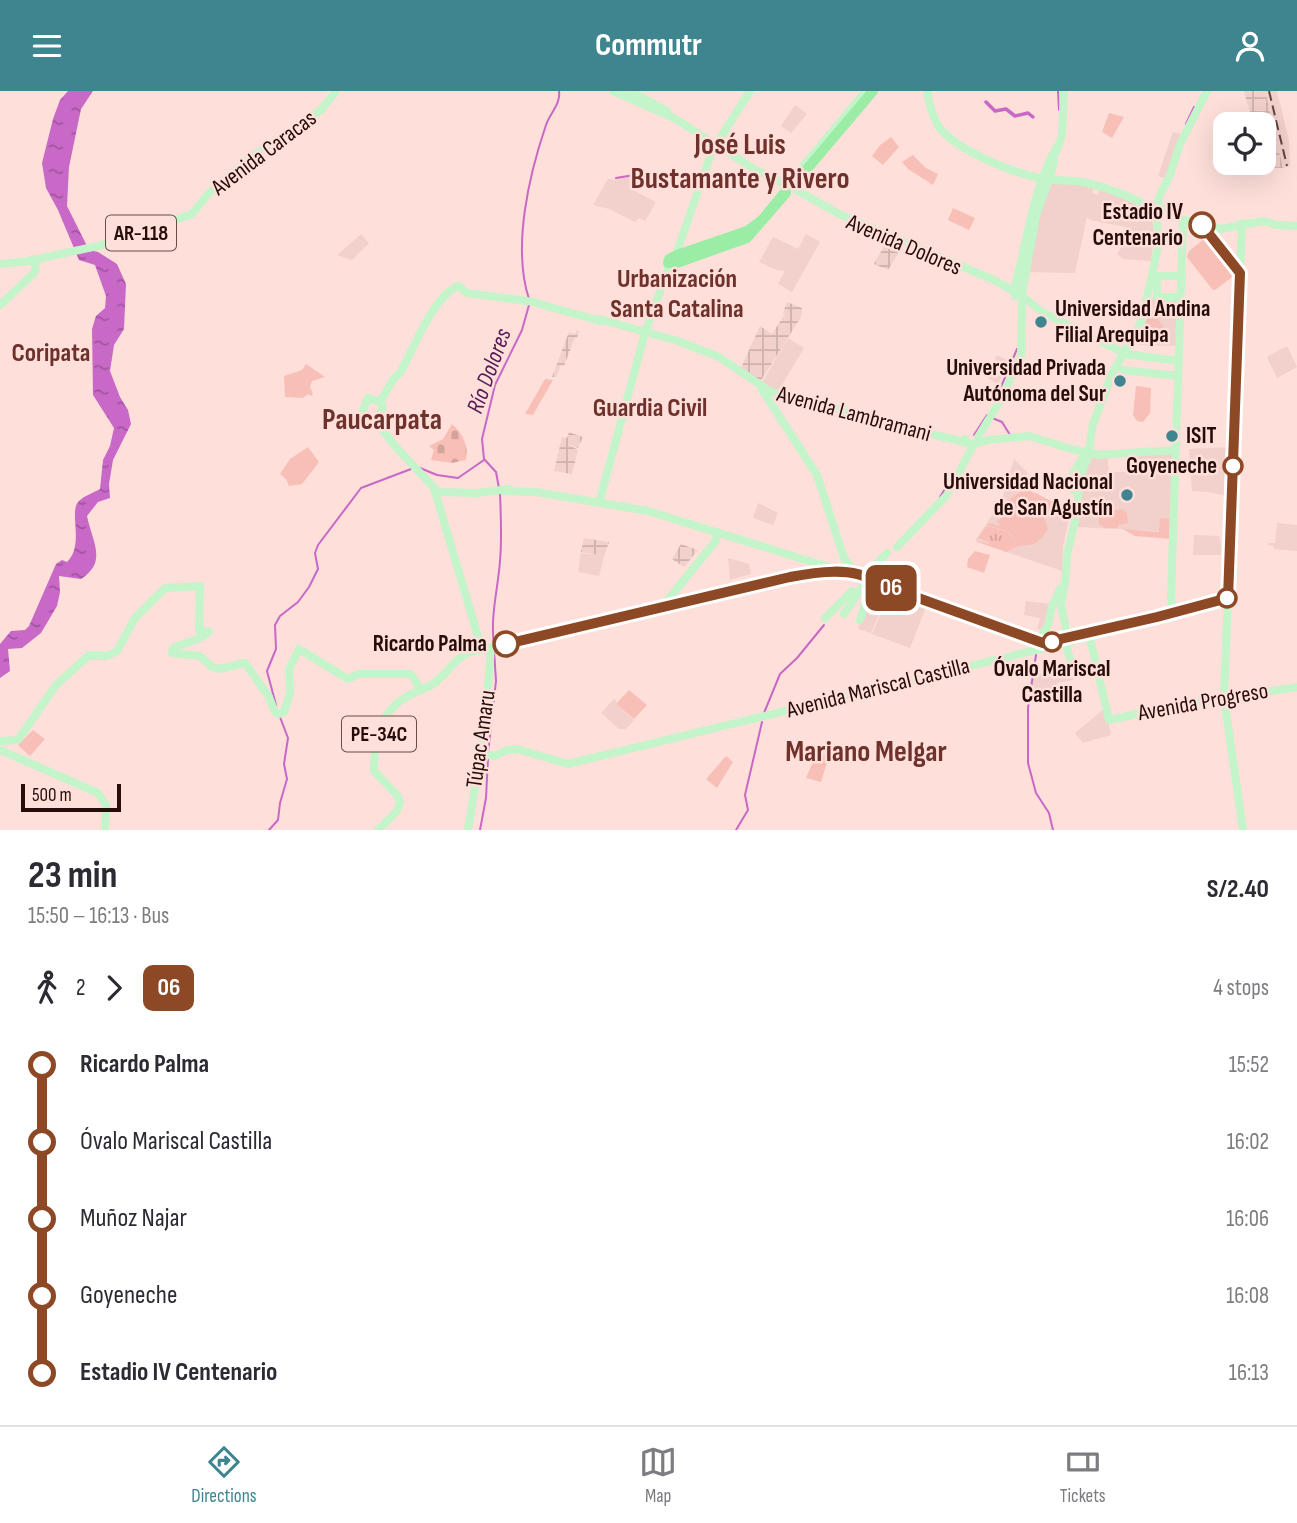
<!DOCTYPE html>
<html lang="en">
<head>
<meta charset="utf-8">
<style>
	:root { --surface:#fff; --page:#f7f7f7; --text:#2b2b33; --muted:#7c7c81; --line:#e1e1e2; --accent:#3e858f }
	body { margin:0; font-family:"Sofia Sans Condensed",sans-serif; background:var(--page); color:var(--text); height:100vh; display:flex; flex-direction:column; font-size:26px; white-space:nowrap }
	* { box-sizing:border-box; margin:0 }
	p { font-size:23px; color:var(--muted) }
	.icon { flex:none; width:38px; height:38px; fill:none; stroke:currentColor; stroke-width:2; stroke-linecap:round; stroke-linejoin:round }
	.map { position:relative; height:739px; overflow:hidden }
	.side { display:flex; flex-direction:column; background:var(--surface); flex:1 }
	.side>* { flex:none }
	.badge { padding:0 14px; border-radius:10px; font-size:24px; line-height:46px }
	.fabs { position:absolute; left:1213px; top:21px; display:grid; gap:14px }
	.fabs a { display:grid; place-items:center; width:63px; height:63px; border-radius:14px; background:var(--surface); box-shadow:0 7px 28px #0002; font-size:35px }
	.scale { position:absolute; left:21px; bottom:18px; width:100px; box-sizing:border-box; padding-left:7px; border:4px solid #260d0a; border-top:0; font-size:19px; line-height:24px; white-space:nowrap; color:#260d0a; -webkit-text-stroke:5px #fedfda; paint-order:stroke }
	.map>.badge { position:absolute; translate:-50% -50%; box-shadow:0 0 0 4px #fff }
	.legs { display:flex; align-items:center; gap:10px; height:77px; padding:0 28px; font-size:23px }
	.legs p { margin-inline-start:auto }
	.headline { display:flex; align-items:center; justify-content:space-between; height:119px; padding:0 28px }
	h1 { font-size:38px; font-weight:700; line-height:52px }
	ul { padding:0 28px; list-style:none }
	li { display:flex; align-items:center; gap:24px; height:77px; font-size:26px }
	li i { display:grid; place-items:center; width:10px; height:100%; margin:0 9px; background:currentColor }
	li i::after { content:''; width:18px; height:18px; margin:-9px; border:5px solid; border-radius:50%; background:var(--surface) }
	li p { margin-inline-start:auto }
	li:first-child i { background:linear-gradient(#0000 50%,currentColor 0) }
	li:last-child i { background:linear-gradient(currentColor 50%,#0000 0) }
	header { display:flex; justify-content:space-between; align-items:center; height:91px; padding:0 28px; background:var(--accent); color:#fff; font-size:32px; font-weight:700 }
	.tabs { display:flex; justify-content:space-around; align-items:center; height:98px; border-top:2px solid var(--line); background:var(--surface); font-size:19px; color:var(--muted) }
	.tabs a { display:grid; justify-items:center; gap:4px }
	.tabs .current { color:var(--accent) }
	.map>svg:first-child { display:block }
	.built { fill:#f2d0cb }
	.industrial { fill:url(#industrial-grid) }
	.grass { fill:url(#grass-tufts) }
	.cemetery { fill:url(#cemetery-stones) }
	.park { fill:#f8bfb7 }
	.water { fill:url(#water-ripples) }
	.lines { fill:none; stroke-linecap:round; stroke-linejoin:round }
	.stream { stroke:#c868c7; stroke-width:2 }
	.canal { stroke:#c868c7; stroke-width:3.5 }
	.major-tunnel { stroke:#dec0bb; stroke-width:8; stroke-dasharray:8 4; stroke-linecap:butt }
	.major { stroke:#c3f4ca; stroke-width:8 }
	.highway { stroke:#9beda6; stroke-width:10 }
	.rail { stroke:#614643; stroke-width:2; stroke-dasharray:10 5; stroke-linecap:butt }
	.line-1-casing { stroke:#fff; stroke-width:16 }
	.line-1 { stroke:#8d4925; stroke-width:10 }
	.stop-1-dot { fill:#fff; stroke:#8d4925; stroke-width:3.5 }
	.poi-dot { fill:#3e858f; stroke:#fedfda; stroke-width:2.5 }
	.labels { text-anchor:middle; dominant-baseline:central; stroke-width:5; stroke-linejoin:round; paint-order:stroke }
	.shield { fill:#fedfda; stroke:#674c48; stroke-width:2 }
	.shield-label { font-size:21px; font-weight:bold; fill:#260d0a }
	.street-label { font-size:23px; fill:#260d0a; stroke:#fedfda }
	.stop-label { font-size:23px; font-weight:bold; fill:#260d0a; stroke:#fedfda; text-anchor:end }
	.poi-label { font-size:23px; font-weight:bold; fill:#260d0a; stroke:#fedfda; text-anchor:start }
	.water-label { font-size:24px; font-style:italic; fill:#551956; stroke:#fedfda }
	.quarter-label { font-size:26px; font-weight:bold; fill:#6e312b; stroke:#fedfda }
	.district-label { font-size:30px; font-weight:bold; fill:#6e312b; stroke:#fedfda }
</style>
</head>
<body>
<header><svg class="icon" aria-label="menu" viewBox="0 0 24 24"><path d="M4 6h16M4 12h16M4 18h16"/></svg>Commutr<svg class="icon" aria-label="person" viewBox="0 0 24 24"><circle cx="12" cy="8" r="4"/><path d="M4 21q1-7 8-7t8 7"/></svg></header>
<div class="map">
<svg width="1297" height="739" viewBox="0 0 1297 739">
	<defs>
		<pattern id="industrial-grid" width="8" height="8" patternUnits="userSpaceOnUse" patternTransform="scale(1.75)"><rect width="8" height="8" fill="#f2d0cb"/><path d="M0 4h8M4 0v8" fill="none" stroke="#cfb1ad"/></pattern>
		<pattern id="grass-tufts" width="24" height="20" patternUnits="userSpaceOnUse" patternTransform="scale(1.75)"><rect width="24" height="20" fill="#f8bfb7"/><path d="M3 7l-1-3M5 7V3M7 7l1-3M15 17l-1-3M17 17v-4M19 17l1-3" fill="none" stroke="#d4a39c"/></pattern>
		<pattern id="cemetery-stones" width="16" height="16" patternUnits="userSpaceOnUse" patternTransform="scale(1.75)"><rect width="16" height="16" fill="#f8bfb7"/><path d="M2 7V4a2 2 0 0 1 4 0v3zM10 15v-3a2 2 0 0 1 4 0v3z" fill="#d4a39c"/></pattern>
		<pattern id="water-ripples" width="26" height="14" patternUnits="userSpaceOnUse" patternTransform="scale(1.75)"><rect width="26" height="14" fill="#c868c7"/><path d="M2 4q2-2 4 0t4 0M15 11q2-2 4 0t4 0" fill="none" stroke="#a254a0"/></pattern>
	</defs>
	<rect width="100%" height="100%" fill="#fedfda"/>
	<g class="built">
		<polygon points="1257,0 1277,0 1289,50 1290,75 1283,77 1268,14"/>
		<polygon points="795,14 807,23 791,42 781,35"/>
		<polygon points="1173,41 1181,43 1165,87 1158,85"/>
		<polygon points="644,84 635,100 656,111 645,130 639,127 635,131 609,118 593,114 608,88 618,89 619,87"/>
		<polygon points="1050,91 1094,95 1092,102 1098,104 1100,98 1133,109 1151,120 1154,143 1151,170 1123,168 1117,163 1122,156 1126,136 1090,129 1087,126 1075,182 1028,181 1038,127"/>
		<polygon points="361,143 369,152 352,169 337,164"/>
		<polygon points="806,143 820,151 792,201 778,193 785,180 777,179 759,171 773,146 798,158"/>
		<polygon points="1152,207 1178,207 1177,255 1139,254 1136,251"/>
		<polygon points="788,247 804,257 779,299 776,300 761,293"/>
		<polygon points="1287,255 1297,276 1277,287 1267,266"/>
		<polygon points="997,264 1009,270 998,294 987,286"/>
		<polygon points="1232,356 1230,406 1209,401 1192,400 1189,358"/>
		<polygon points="1173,361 1172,441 1077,436 1083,386 1093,365 1107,364 1109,381 1133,381 1135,363"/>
		<polygon points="1014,368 1027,381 1027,391 1034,401 1054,412 1056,416 1059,414 1071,419 1063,455 1062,480 975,450 1002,409"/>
		<polygon points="758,412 778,422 773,434 753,427"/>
		<polygon points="1277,432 1297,434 1297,460 1274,458 1274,455 1268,454 1268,452 1275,452"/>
		<polygon points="1194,444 1219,445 1221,454 1221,464 1193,464"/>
		<polygon points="581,462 604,465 599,485 578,481"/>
		<polygon points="728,467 749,473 751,483 730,489"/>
		<polygon points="872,494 889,500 871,542 858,538"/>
		<polygon points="890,500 927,514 910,557 872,543"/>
		<polygon points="1026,510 1052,513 1042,539 1037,538 1040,527 1024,524"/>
		<polygon points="1071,577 1073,589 1057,592 1059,599 1073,596 1074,600 1037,607 1035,601 1031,598 1034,584"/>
		<polygon points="614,608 617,611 616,613 634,629 626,638 619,638 601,622"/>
		<polygon points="1105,617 1111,644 1083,652 1075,642"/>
	</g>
	<g class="industrial">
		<polygon points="1244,0 1265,0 1283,77 1274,77 1273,74 1264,71 1264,33 1250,33 1251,25"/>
		<polygon points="899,153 903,155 888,179 874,173 884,155 895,160"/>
		<polygon points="787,211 802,217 801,226 760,291 740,279 760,235 772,243 785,223 783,222"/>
		<polygon points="577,238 579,241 577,247 575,246 564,275 561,274 556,286 552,286 569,241 575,243"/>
		<polygon points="569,341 583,346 578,357 568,353 578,359 572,383 554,380 562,346 567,347"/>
		<polygon points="584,447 609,451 604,465 581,461"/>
		<polygon points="681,453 698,459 684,476 672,468"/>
	</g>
	<polygon class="grass" points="987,435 1008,441 1016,452 1004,460 977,451 976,450 989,453 989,451 978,447"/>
	<path class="cemetery" d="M452 333C463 342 469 356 466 369L452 372 431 369 434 359 429 355 443 348Z"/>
	<g class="park">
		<polygon points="1109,22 1124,26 1112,47 1102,41"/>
		<polygon points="891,46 899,56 883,74 872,65 880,54"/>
		<polygon points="913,64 926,77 938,83 933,94 908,78 902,71"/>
		<polygon points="953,117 975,127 969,139 948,129"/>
		<polygon points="1208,145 1236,180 1235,184 1215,199 1212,198 1187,166 1189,160"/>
		<polygon points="1156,225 1170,245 1160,253 1155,251 1144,236 1147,228"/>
		<polygon points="306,273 325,286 312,290 310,296 313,303 311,305 308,303 303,307 285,306 284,285 302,279"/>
		<polygon points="545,288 553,289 533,324 525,323"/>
		<polygon points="1136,295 1151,297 1150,322 1143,331 1137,330 1133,324"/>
		<polygon points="308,356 319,371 302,393 289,395 286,388 280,383 290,368"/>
		<path d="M1026 395 1035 404 1036 402 1054 412 1056 416 1043 424 1048 438C1031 465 1027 446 1007 461H1004L1005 458 1017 452 1009 441 987 434 989 432 1000 435 997 429 1002 427C1002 410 1012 407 1022 400V397Z"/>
		<polygon points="1121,418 1127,422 1128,432 1118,434 1118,437 1104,437 1099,433 1099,423"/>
		<polygon points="1160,427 1171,428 1171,448 1135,445 1123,438 1159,441"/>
		<polygon points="975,460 990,464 984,482 967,476 968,468"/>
		<polygon points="629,599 647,614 634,628 616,613"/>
		<polygon points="33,639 45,648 30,665 18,654"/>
		<polygon points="817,662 829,665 821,691 806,687"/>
		<polygon points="726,665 733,671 717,697 706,688"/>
	</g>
	<path class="water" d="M68 0H93L81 18 69 76 67 115 89 159 98 161 117 173 126 193 124 238 114 254 110 280 120 306 128 319 131 333 113 369 109 393 110 407 98 411 87 425C92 450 108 471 81 488L59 485 60 501 57 515 41 542 22 557 8 558 10 580 0 587V553L11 540 25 539 29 535 56 473 62 469 67 471C85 454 68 420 79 410 84 405 93 402 100 398L103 369 110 355 114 337 93 304 92 238 96 225 105 217 106 205 95 174 79 169 58 119 46 97 42 72 53 28 60 9Z"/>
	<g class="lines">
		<g class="stream">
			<polyline points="1058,0 1059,19"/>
			<polyline points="1186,33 1194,16"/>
			<polyline points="616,87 646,82"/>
			<path d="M529 208C512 156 529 84 546 34 550 22 561 13 559 0"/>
			<polyline points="995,310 1017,258"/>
			<polyline points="992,327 1002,331 1010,344"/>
			<polyline points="974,344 987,324"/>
			<polyline points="420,377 437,384 458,387 484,369"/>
			<polyline points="499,397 496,381 484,368 482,348 495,294 522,239 529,214"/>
			<polyline points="940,406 948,393"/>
			<path d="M494 554C490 525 498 498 500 470 502 448 501 425 500 403"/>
			<polyline points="1036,564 1028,617 1028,672 1036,702 1049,722 1053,739"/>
			<polyline points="276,614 267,580 276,558 275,534 280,525 298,511 309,496 318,478 315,462 318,454 361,397 411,378"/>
			<polyline points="764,622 780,583 797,567 824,534"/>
			<polyline points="488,662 496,590 494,559"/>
			<polyline points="269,739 278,729 280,712 287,688 284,673 288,647 280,626"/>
			<polyline points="480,739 486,707 488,667"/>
			<polyline points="736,739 748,719 745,704 762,631"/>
		</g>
		<polyline class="canal" points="986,11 995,20 1006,18 1015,25 1028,22 1033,26"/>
		<polyline class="major-tunnel" points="863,495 872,484"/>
		<g class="major">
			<polyline points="613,0 674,27 754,78 787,94"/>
			<polyline points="630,0 667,20"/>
			<path d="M927 0C929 12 932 25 939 36 956 59 1011 81 1039 87 1051 90 1064 89 1076 90 1098 93 1134 106 1152 118"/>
			<polyline points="1056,61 1062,45 1064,0"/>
			<polyline points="793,97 839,123 994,189 1021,204 1042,221 1126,263 1178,270"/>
			<polyline points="784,98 866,0"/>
			<polyline points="1155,114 1183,129"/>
			<path d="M1038 120C1043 102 1052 87 1054 69"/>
			<polyline points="1180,128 1220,138 1263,130 1277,134 1297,135"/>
			<polyline points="1242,132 1224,607 1243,739"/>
			<polyline points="675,166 712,60 750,0"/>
			<polyline points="0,173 28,170 107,153 192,123 208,103 250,67 321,19 336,0"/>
			<polyline points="1156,185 1180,185"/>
			<polyline points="1154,190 1157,192 1157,206"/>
			<polyline points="1022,202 1038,116"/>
			<path d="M1015 205C1014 193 1019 179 1022 167 1030 129 1037 92 1056 57"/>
			<polyline points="1157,206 1180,206"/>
			<polyline points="0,214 34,182 36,176 33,168"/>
			<polyline points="546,215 601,230"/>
			<polyline points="598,230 599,228 678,250 719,266 771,301 802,307 892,334 965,351"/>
			<polyline points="1123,279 1178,285"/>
			<polyline points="761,297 817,384 844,467 858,485"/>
			<path d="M380 311 394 287 400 282C414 258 432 206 458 195L467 202 534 211 550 216"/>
			<polyline points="380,311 368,307 362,322 376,330 394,354 437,400"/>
			<polyline points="376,330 383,316 380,311"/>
			<polyline points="978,346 1000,310 1021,265 1022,210"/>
			<polyline points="965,348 966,352 974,353 989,349 1029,345 1071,358 1102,364"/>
			<polyline points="1098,364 1175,359"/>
			<polyline points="434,397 482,559"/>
			<polyline points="1073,399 1073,383 1083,366"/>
			<polyline points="504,400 536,401 648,420 835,478"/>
			<polyline points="439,401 477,402 509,398"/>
			<polyline points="599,412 645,242 668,179 668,171"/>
			<polyline points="897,456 947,404 973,355"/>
			<polyline points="867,482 887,462"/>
			<polyline points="665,516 666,511 715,451 718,441"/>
			<polyline points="1191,517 1228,507"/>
			<polyline points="844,523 863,495"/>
			<polyline points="1173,524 1171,507 1183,129"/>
			<polyline points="825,527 852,500"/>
			<polyline points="860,529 870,498"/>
			<polyline points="1089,543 1109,629 1175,615 1297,596"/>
			<polyline points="1067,544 1061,513 1065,492 1067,464 1077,421 1079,390 1088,365 1093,333 1112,283 1142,229 1158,156 1157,126 1159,106 1170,84 1180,53 1207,0"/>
			<polyline points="1038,551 1048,534 1052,516 1060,498"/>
			<polyline points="1060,553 1066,553 1072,576"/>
			<polyline points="0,650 18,649 56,594 88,565 107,565 117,560 135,527 165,497 200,495 199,539 209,541 200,547 173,557 172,562 200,565 212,576 219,578 245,572 269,606 275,621 279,623 284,621 290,602 289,578 299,558 348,588 359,583 411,583 421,599"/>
			<polyline points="0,659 98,702 106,714 105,739"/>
			<polyline points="479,663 495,665 507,659 517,658 568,673 1089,546 1175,524 1193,516"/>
			<path d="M378 739 397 720 400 711 397 704 374 680C374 648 379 621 408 605 416 600 425 598 433 593 447 584 454 567 470 561 538 547 607 531 674 514 720 503 811 472 853 485L1033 549 1037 553"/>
			<polyline points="468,739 485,633 491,556"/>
		</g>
		<g class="highway">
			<polyline points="796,91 873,0"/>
			<polyline points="785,101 762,129 747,140 677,164 669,168 668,172 677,172 747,147 786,102"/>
		</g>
		<polyline class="rail" points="1269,0 1287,75"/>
	</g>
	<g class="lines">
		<defs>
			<path id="line-1" d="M506 553 790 486C815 481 854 475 874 491L1043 552 1157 526 1228 507 1240 182 1202 134"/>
		</defs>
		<use href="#line-1" class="line-1-casing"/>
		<use href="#line-1" class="line-1"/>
	</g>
	<g class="stop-1-dot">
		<circle cx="1202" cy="134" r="12"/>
		<circle cx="1233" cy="375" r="9"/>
		<circle cx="1227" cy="507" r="9"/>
		<circle cx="1052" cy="551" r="9"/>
		<circle cx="506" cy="553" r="12"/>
	</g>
	<g class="poi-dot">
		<circle cx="1041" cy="231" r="7"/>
		<circle cx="1120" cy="290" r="7"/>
		<circle cx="1172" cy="345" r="7"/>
		<circle cx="1127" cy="404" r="7"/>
	</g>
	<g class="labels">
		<g class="shield">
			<rect x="106" y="124.5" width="70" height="35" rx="5"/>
			<rect x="342" y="625.5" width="74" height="35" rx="5"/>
		</g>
		<g class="shield-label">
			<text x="141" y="142">AR-118</text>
			<text x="379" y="643">PE-34C</text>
		</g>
		<g class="street-label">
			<text transform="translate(264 62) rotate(-37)">Avenida Caracas</text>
			<text transform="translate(904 154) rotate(23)">Avenida Dolores</text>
			<text transform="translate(854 323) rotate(15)">Avenida Lambramani</text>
			<text transform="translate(878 597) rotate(-14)">Avenida Mariscal Castilla</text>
			<text transform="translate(1203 611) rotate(-10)">Avenida Progreso</text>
			<text transform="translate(481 648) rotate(-82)">Túpac Amaru</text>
		</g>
		<g class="stop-label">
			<text x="1183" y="121">Estadio IV<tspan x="1183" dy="26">Centenario</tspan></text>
			<text x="1217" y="375">Goyeneche</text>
			<text x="487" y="553">Ricardo Palma</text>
			<text x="1052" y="578" text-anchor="middle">Óvalo Mariscal<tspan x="1052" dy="26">Castilla</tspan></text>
		</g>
		<g class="poi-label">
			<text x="1055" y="218">Universidad Andina<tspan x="1055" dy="26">Filial Arequipa</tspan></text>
			<text x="1106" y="277" text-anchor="end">Universidad Privada<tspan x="1106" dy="26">Autónoma del Sur</tspan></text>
			<text x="1186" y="345">ISIT</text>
			<text x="1113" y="391" text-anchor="end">Universidad Nacional<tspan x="1113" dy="26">de San Agustín</tspan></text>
		</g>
		<g class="water-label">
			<text transform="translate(489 280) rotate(-70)">Río Dolores</text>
		</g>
		<g class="quarter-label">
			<text x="677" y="188">Urbanización<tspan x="677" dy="30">Santa Catalina</tspan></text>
			<text x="51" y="262">Coripata</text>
			<text x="650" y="317">Guardia Civil</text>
		</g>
		<g class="district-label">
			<text x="740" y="54">José Luis<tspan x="740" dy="34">Bustamante y Rivero</tspan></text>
			<text x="382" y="329">Paucarpata</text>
			<text x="866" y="661">Mariano Melgar</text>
		</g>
	</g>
</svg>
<div class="fabs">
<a><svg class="icon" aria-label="locate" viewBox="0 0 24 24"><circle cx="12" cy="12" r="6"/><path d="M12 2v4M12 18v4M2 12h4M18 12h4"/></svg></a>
</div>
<div class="scale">500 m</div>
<b class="badge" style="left:891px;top:497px;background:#8d4925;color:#fff">06</b>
</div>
<section class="side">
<div class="headline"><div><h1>23 min</h1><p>15:50 – 16:13 · Bus</p></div><b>S/2.40</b></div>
<div class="legs"><svg class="icon" aria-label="walk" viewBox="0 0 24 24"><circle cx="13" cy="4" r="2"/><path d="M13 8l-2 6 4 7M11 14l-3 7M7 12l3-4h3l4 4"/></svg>2<svg class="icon" aria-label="forward" viewBox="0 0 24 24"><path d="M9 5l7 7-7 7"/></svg><b class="badge" style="background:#8d4925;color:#fff">06</b><p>4 stops</p></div>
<ul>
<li><i style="color:#8d4925"></i><b>Ricardo Palma</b><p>15:52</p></li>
<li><i style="color:#8d4925"></i><span>Óvalo Mariscal Castilla</span><p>16:02</p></li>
<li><i style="color:#8d4925"></i><span>Muñoz Najar</span><p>16:06</p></li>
<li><i style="color:#8d4925"></i><span>Goyeneche</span><p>16:08</p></li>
<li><i style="color:#8d4925"></i><b>Estadio IV Centenario</b><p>16:13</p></li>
</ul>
</section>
<nav class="tabs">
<a class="current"><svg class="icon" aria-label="directions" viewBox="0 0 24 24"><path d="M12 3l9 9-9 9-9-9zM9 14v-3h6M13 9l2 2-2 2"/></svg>Directions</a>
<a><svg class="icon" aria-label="map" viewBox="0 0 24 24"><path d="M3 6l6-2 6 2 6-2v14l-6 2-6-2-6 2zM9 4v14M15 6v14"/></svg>Map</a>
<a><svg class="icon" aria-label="tickets" viewBox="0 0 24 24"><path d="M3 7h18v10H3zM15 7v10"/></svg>Tickets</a>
</nav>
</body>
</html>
